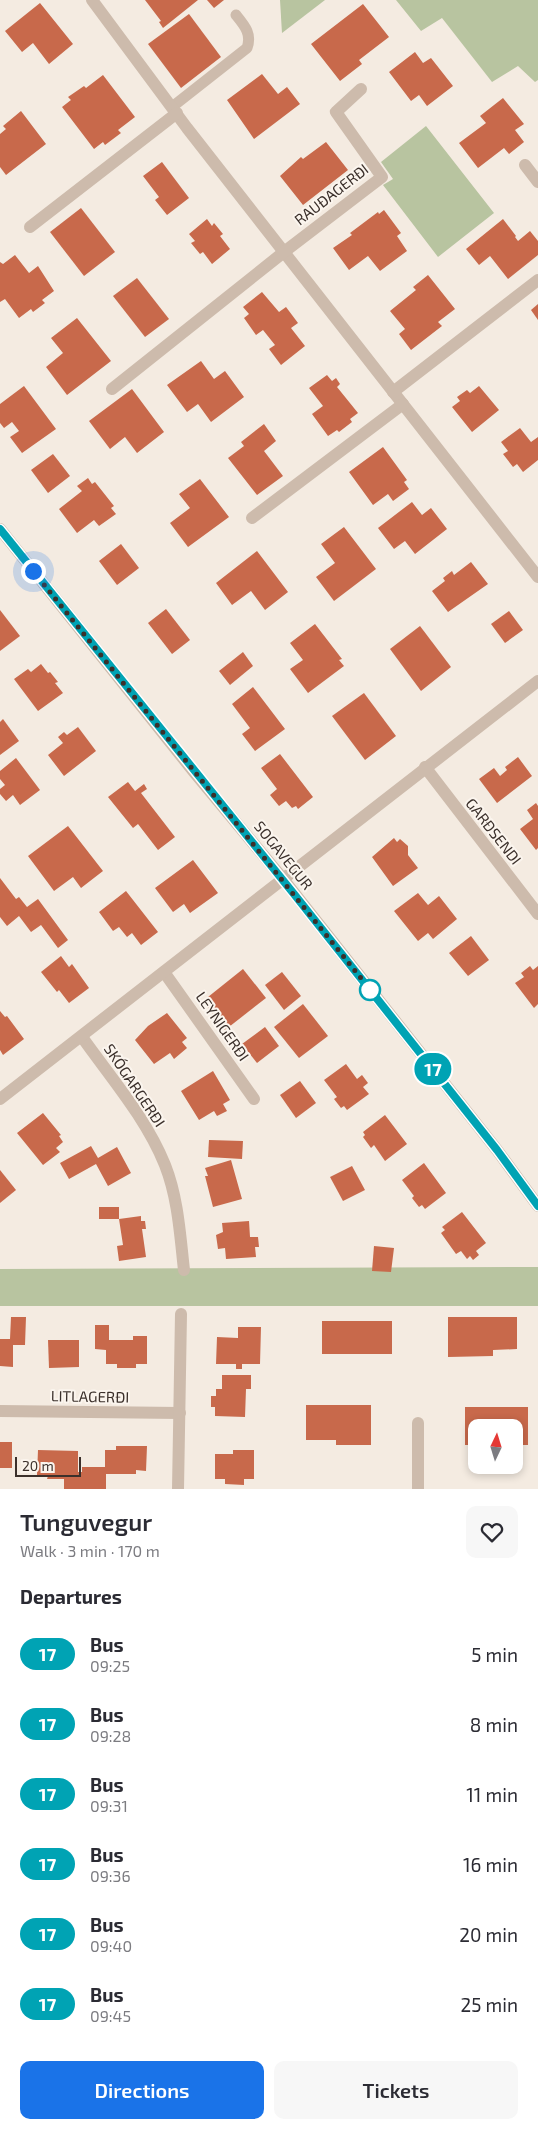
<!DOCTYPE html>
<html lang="en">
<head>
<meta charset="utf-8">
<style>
	:root { --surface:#fff; --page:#f7f7f7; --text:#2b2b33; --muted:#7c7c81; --accent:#1a73e8 }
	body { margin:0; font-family:"Exo 2",sans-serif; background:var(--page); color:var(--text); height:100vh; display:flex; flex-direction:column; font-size:19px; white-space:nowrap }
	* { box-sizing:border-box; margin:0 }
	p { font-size:16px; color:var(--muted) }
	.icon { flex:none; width:28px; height:28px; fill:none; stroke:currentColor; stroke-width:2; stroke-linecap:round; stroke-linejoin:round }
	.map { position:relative; height:1489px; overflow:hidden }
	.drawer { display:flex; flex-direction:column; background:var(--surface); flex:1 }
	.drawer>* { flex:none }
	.badge { padding:0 10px; border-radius:16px; font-size:18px; line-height:32px }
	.needle { width:32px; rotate:4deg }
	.controls { position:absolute; left:468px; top:1419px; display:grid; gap:10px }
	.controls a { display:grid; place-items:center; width:55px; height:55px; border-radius:10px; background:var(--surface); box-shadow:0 2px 8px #0003; font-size:25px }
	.scale { position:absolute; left:15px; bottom:12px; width:66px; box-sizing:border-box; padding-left:5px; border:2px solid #3b302b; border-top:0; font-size:14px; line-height:18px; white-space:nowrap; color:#3b302b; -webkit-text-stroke:4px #fbf5ee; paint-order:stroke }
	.you { position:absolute; width:25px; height:25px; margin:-12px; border:4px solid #fff; border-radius:50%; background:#1a73e8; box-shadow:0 0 0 8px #1a73e833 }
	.map>.badge { position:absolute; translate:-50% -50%; box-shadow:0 0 0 2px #fff }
	h2 { padding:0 20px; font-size:19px; line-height:45px }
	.round { display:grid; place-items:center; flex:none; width:52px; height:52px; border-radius:10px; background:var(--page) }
	.head { display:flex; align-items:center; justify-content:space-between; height:85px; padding:0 20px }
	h1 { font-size:24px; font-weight:600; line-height:38px }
	.button { display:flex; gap:10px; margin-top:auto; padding:10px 20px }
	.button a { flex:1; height:58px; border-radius:10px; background:var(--accent); color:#fff; font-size:20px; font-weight:600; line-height:58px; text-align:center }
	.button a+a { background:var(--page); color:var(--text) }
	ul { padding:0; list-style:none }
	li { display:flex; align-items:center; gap:15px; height:70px; padding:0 20px }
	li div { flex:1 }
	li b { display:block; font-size:19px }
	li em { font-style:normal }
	li .badge { min-width:55px; font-weight:700; text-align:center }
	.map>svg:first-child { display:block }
	.green { fill:#b8c4a0 }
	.building { fill:#c8694b }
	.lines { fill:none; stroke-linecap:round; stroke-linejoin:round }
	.service { stroke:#cdbbac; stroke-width:11 }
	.minor { stroke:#cdbbac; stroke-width:12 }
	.line-casing { stroke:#fff; stroke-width:11 }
	.line { stroke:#00a3b4; stroke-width:8 }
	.walk { stroke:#3b302b; stroke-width:5; stroke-dasharray:0 9 }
	.stop-dot { fill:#fff; stroke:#00a3b4; stroke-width:2.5 }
	.labels { text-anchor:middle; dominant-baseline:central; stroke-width:4; stroke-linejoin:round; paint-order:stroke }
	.street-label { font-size:15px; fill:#3b302b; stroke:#fbf5ee }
</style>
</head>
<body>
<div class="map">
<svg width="538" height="1489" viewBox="0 0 538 1489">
	<rect width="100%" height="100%" fill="#f4ebe1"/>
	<g class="green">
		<polygon points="280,0 325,0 282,33"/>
		<polygon points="396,0 538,0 538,80 535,82 518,66 492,82 442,18 421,31"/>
		<polygon points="426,126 494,213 438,257 383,185 393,179 381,162"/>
		<polygon points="538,1267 538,1306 0,1306 0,1269"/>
	</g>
	<g class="building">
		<polygon points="145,0 198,0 163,28 159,22 161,21"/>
		<polygon points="207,0 224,0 214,8"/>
		<polygon points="40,3 73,44 49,64 33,43 22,52 5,31"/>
		<polygon points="363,4 389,37 359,60 362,64 340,81 311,44"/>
		<polygon points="189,14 221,57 181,88 148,44"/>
		<polygon points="415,52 423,63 431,58 453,86 427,106 419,95 411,101 389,72"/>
		<polygon points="262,74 278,94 287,87 300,104 254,139 227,100"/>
		<polygon points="103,75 135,117 118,130 121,133 105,145 103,142 94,149 62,107 71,100 68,97 84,86 86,88"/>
		<polygon points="503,98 524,124 515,130 524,142 509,154 504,148 478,168 459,143 486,123 480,116"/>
		<polygon points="21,111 46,144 6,175 0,167 0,134 6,129 3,126"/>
		<polygon points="326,142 348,170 303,205 280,176 301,157 303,159"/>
		<polygon points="162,162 189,198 167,215 155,200 159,197 143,176"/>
		<polygon points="81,208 115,252 84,276 50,232"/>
		<polygon points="384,210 401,233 397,236 407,251 380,271 368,256 349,270 333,248 352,235 350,233 378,212 379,214"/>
		<polygon points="207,219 212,226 214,223 223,234 220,236 230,249 212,264 203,252 200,254 191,243 195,241 189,234"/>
		<polygon points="503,219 516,236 515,237 518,241 530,231 538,241 538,255 508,279 490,256 479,265 466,249"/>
		<polygon points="15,255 29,273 38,266 54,291 42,300 45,303 33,312 31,309 19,318 5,299 0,302 0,262 3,264"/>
		<polygon points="428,275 455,309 438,322 442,326 411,350 399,334 405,329 390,311 416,290 413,287"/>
		<polygon points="137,278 169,319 145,337 113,296"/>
		<polygon points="262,292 279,312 286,307 298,323 291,328 305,346 281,365 269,349 275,345 263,330 256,335 244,318 249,314 243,307"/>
		<polygon points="538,304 538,320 531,310"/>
		<polygon points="77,318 111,361 67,395 46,367 63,353 51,338"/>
		<polygon points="201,361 214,379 225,371 244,397 211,422 198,404 187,412 167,385"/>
		<polygon points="327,375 332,381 336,378 340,384 337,387 358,413 350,419 352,422 339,432 337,430 328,436 312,414 323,406 309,388"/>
		<polygon points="24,386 56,429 22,453 10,437 19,431 12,422 4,428 0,423 0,404"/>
		<polygon points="479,386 499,410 472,432 452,407 460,401 457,397 467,390 470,393"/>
		<polygon points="132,389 164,432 137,453 125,437 110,449 89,421"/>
		<polygon points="264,424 276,441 264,451 283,476 257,495 228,458 244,446 241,442"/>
		<polygon points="520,428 531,442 538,437 538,460 523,472 517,464 513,467 503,454 508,451 501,442"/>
		<polygon points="383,447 407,480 404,482 409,489 393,501 388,494 373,505 349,472"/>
		<polygon points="53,454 70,476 48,493 31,470"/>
		<polygon points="88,478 92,484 95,482 114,506 111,508 116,514 99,526 94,520 77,533 59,509 82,491 77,486"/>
		<polygon points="200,479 229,517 188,547 170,523 190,508 179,494"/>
		<polygon points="412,502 422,515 431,508 447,529 415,554 405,541 394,549 378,528"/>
		<polygon points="344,527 376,569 334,601 316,577 335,563 321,544"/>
		<polygon points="121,544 139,568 117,585 99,561"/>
		<polygon points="257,551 288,592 265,610 251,591 232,605 216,583"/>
		<polygon points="471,562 488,584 448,612 432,591 445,581 443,578 452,571 454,575"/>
		<polygon points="166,609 190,640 172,654 148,623"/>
		<polygon points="0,610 20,636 0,651"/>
		<polygon points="509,611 523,630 505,643 491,624"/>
		<polygon points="315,624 342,659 339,660 344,666 308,693 290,669 303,660 290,643"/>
		<polygon points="420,626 451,667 421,691 390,649"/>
		<polygon points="243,652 253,666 230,685 219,671"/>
		<polygon points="41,664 48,673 50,672 58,682 55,683 63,693 38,711 14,679 28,669 31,672"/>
		<polygon points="253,687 285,729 255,751 242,734 250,728 232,704"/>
		<polygon points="364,693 396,736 365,760 332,716"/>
		<polygon points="3,719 19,741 0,755 0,722"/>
		<polygon points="78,727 96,751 64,776 48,755 63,743 58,737 64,732 67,735"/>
		<polygon points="280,754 313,797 298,809 296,806 292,808 286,801 279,806 270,795 277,789 261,768"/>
		<polygon points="518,757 532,776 497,803 479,779 494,768 500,776 507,770 505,767"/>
		<polygon points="16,758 40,790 20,805 13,795 6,801 0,794 0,789 5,785 0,779 0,771"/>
		<polygon points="128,782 135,791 144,784 147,789 141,793 175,837 158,850 138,824 133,828 108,797"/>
		<polygon points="536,803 538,806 538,848 536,850 520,829 533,819 527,810"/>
		<polygon points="68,826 103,871 81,888 73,877 54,891 28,856"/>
		<polygon points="394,838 397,842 400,839 408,846 408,855 418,868 393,886 372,857"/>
		<polygon points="193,860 218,893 190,913 184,904 173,912 155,888"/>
		<polygon points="0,878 16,899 19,897 27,907 38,899 68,940 58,948 41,925 31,932 19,916 7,926 0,917"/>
		<polygon points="126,891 158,932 141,945 132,933 127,937 119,927 113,931 99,912"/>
		<polygon points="418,893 428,905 439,896 457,919 433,939 428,933 418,941 394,911"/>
		<polygon points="471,936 489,960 468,976 449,953"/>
		<polygon points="61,956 69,967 72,964 89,988 69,1003 59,990 57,992 41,972"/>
		<polygon points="530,966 533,970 538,966 538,1004 534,1008 515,983 524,977 521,973"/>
		<polygon points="243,969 266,998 225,1030 203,1001"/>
		<polygon points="282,972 301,996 284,1010 265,985"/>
		<polygon points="303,1004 328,1036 299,1058 274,1027"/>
		<polygon points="0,1011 5,1017 7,1016 24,1039 3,1055 0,1050"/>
		<polygon points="167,1013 187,1038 182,1042 187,1048 174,1059 170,1053 154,1064 135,1040 148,1026"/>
		<polygon points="265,1027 279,1046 257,1063 242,1044"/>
		<polygon points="346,1064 357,1079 362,1075 368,1083 363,1087 369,1094 347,1110 344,1106 341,1108 334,1099 337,1097 324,1080"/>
		<polygon points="213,1071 230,1100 223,1104 227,1111 217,1116 214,1111 199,1120 181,1091"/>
		<polygon points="300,1081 316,1103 296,1118 280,1095"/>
		<polygon points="43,1113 61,1135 59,1136 63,1142 56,1148 60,1152 43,1165 17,1133"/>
		<polygon points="385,1115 407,1144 385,1161 374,1145 371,1148 363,1137 365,1135 363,1132"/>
		<polygon points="209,1140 243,1141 242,1159 208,1157"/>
		<polygon points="91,1146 98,1158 117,1147 131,1173 108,1186 96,1164 69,1179 60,1163"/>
		<polygon points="231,1160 242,1199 213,1207 205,1176 208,1176 205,1168"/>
		<polygon points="424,1163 446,1193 425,1209 422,1205 419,1207 412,1198 414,1196 402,1180"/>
		<polygon points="352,1166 365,1190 343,1201 330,1177"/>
		<polygon points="0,1170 16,1190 0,1203"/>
		<rect x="99" y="1207" width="20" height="12"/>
		<polygon points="462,1212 486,1243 476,1251 479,1255 473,1260 470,1256 467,1259 461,1251 456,1254 441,1233 445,1230 442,1227"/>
		<polygon points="141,1216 141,1221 145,1221 146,1229 142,1229 146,1257 119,1261 117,1246 123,1245 119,1219"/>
		<polygon points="249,1221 250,1237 258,1237 259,1247 255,1247 256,1257 226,1259 225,1248 218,1249 216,1235 223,1232 222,1223"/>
		<polygon points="374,1246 394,1248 391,1272 372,1271"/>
		<polygon points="11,1317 26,1317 25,1345 13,1345 13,1367 0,1366 0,1339 10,1339"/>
		<polygon points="448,1317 517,1317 517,1349 493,1350 493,1356 448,1357"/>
		<rect x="322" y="1321" width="70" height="33"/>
		<polygon points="95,1325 109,1325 109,1340 133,1340 133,1336 147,1336 147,1364 136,1364 136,1368 117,1368 117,1364 106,1364 106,1350 95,1349"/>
		<polygon points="238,1327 261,1327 260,1364 242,1364 242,1369 236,1369 236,1364 216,1364 217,1337 238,1338"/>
		<polygon points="48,1340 79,1340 79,1367 49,1368"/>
		<polygon points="222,1375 251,1375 251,1389 246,1389 245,1417 215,1416 215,1407 211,1407 211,1396 216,1396 216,1389 222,1389"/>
		<polygon points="306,1405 371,1405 371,1445 336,1445 336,1440 306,1440"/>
		<polygon points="465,1407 528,1407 528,1445 514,1445 514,1428 476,1428 476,1445 465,1445"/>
		<rect x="0" y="1442" width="12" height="26"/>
		<polygon points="116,1446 147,1446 146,1471 136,1470 136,1474 106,1474 106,1489 64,1489 64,1479 47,1479 48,1476 37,1475 38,1450 78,1451 78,1472 82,1472 82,1467 105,1467 105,1450 116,1450"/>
		<polygon points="233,1450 254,1450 254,1479 244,1479 244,1485 225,1484 225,1479 215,1479 215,1454 233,1454"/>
	</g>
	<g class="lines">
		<path class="service" d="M172 107 247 48C252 34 245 26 236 15"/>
		<g class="minor">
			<polyline points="92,0 187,128 538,577"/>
			<polyline points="525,165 538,182"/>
			<polyline points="30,227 177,113"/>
			<polyline points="112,389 284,252 382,177 336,112 361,89"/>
			<polyline points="393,392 538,280"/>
			<polyline points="252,518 403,404"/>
			<polyline points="0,529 194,772 283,879 497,1150 538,1206"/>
			<polyline points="425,767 538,914"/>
			<polyline points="164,972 254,1099"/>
			<path d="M82 1037C111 1078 146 1118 165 1165 178 1198 180 1234 184 1270"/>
			<polyline points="0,1099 538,681"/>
			<polyline points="0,1411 180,1413"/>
			<polyline points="418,1423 418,1489"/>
			<polyline points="178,1489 181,1314"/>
		</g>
	</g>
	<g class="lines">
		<defs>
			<polyline id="line" points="0,529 294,894 497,1150 538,1206"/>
		</defs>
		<use href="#line" class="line-casing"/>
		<use href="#line" class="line"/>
		<polyline class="walk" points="33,571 373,993 370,990"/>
	</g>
	<circle class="stop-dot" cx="370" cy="990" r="10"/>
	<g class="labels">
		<g class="street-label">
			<text transform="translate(331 194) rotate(-38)">RAUÐAGERÐI</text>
			<text transform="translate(494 831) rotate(52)">GARÐSENDI</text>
			<text transform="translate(284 855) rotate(51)">SOGAVEGUR</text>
			<text transform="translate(223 1026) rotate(55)">LEYNIGERÐI</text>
			<text transform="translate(135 1085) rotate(56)">SKÓGARGERÐI</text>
			<text transform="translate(90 1396) rotate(1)">LITLAGERÐI</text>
		</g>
	</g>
</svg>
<div class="controls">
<a><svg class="needle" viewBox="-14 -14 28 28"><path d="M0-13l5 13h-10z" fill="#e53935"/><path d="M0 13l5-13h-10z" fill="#7c7c81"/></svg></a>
</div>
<div class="scale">20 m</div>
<div class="you" style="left:33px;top:571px"></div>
<b class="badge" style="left:433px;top:1069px;background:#00a3b4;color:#fff">17</b>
</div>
<section class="drawer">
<div class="head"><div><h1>Tunguvegur</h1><p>Walk · 3 min · 170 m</p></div><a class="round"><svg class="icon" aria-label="heart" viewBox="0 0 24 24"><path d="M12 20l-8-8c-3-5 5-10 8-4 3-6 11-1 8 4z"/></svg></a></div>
<h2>Departures</h2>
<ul>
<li><span class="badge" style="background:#00a3b4;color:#fff">17</span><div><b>Bus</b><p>09:25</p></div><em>5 min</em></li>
<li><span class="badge" style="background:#00a3b4;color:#fff">17</span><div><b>Bus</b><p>09:28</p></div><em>8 min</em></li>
<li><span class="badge" style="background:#00a3b4;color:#fff">17</span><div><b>Bus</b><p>09:31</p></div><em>11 min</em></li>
<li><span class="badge" style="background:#00a3b4;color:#fff">17</span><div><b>Bus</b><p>09:36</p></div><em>16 min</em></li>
<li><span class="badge" style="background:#00a3b4;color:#fff">17</span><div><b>Bus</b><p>09:40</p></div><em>20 min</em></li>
<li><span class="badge" style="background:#00a3b4;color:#fff">17</span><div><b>Bus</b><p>09:45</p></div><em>25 min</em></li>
</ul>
<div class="button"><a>Directions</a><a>Tickets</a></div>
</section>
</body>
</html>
